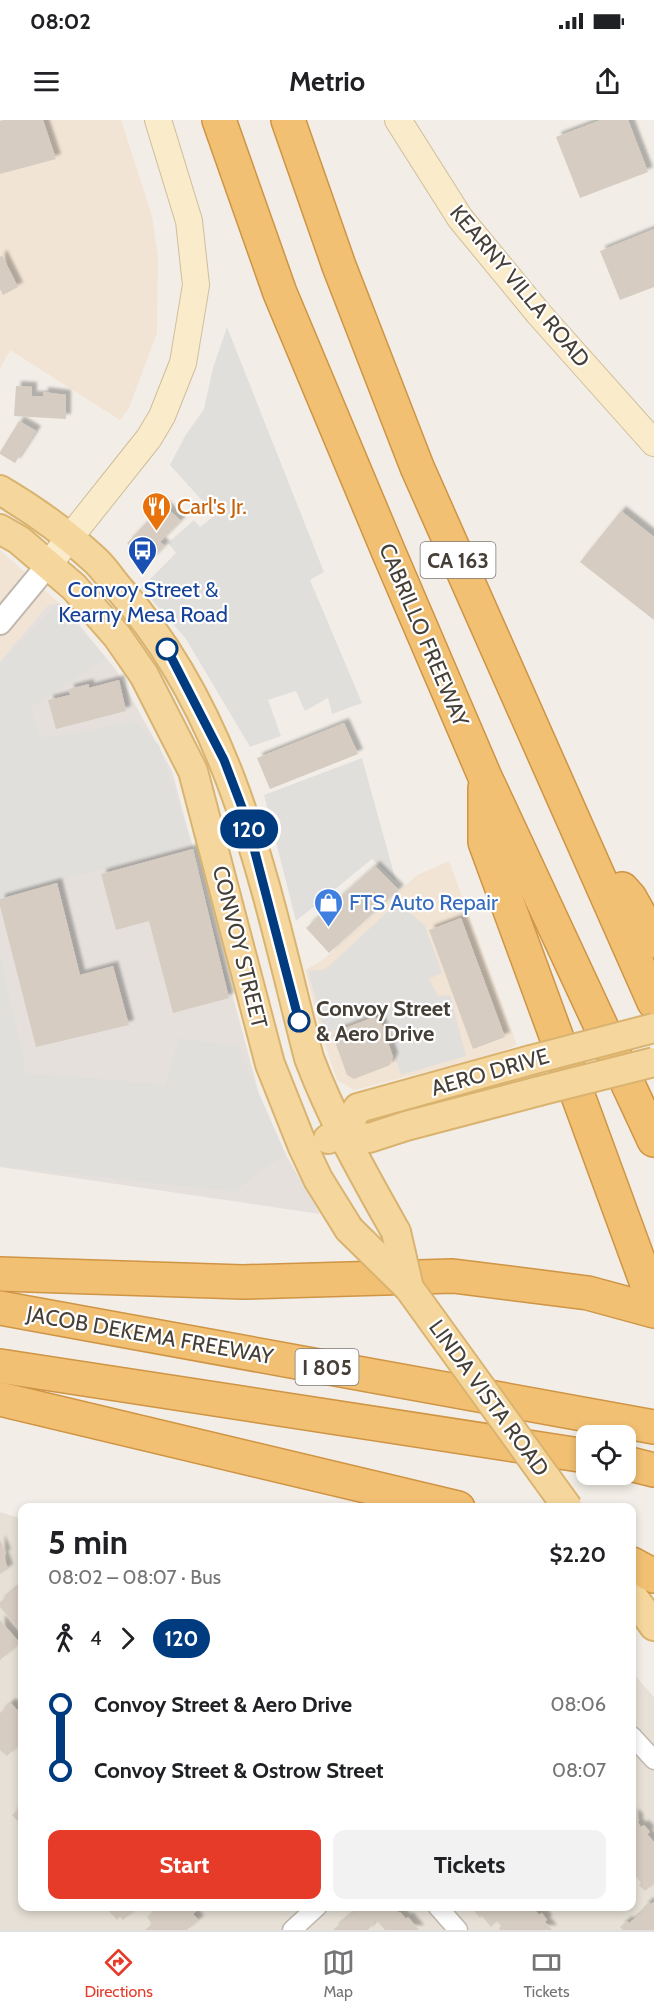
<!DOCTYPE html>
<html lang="en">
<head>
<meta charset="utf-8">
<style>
	:root { --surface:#fff; --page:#f2f2f2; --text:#202124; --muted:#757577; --line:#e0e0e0; --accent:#e73b2a }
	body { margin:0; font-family:Cabin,sans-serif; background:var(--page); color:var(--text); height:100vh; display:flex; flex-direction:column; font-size:22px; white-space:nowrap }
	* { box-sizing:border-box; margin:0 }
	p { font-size:20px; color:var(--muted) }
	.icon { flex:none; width:33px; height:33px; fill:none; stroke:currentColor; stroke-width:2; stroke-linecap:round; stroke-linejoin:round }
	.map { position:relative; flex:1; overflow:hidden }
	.sheet { position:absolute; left:18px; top:1383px; width:618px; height:408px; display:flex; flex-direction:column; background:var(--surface); border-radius:12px; box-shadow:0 3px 9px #0003 }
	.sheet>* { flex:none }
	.badge { padding:0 12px; border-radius:20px; font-size:21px; line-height:39px }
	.buttons { position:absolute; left:576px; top:1305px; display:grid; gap:12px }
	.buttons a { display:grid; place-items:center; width:60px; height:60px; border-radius:12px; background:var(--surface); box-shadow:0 3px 9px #0003; font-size:30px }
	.map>.badge { position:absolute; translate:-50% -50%; box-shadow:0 0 0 3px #fff }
	.legs { display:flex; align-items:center; gap:9px; height:66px; padding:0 30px; font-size:20px }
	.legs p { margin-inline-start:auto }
	.overview { display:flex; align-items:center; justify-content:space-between; height:102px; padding:0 30px }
	h1 { font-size:33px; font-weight:700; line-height:45px }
	.action { display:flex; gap:12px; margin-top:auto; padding:12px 30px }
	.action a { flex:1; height:69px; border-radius:12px; background:var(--accent); color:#fff; font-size:24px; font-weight:700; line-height:69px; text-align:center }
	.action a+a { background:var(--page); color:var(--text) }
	ul { padding:0 30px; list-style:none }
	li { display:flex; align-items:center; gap:21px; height:66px; font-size:22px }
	li i { display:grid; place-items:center; width:9px; height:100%; margin:0 8px; background:currentColor }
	li i::after { content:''; width:15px; height:15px; margin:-8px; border:4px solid; border-radius:50%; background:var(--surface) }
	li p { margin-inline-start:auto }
	li:first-child i { background:linear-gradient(#0000 50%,currentColor 0) }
	li:last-child i { background:linear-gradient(currentColor 50%,#0000 0) }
	.status { display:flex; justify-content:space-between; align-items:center; height:42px; padding:0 30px; background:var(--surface); direction:ltr }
	.status svg { height:16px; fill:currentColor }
	header { display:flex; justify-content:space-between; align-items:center; height:78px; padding:0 30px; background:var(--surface); font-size:27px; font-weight:700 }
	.tab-bar { display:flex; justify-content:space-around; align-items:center; height:84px; border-top:2px solid var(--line); background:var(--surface); font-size:16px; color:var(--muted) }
	.tab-bar a { display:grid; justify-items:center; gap:3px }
	.tab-bar .current { color:var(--accent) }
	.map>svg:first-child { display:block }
	.residential { fill:#e6e0d6 }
	.commercial { fill:#f2e4d4 }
	.industrial { fill:#e5e0dc }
	.parking { fill:#e1dfdc }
	.building { fill:#d6ccc1; filter:url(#shadow) }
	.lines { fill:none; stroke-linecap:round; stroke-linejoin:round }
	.minor-casing { stroke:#c0b8ae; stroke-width:21 }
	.tertiary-casing { stroke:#c0b8ae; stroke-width:26 }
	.secondary-casing { stroke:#cebe9b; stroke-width:28 }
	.primary-casing { stroke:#d9b36f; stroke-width:32 }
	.motorway-casing { stroke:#cf9444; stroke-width:36 }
	.minor { stroke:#fff; stroke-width:18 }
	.tertiary { stroke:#fff; stroke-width:22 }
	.secondary { stroke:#faebca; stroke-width:26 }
	.primary { stroke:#f5d79d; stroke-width:28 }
	.motorway { stroke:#f1c073; stroke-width:33 }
	.primary-bridge-casing { stroke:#d9b36f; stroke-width:32; stroke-linecap:butt }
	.primary-bridge { stroke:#f5d79d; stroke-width:28 }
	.line-1-casing { stroke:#fff; stroke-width:14 }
	.line-1 { stroke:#003b80; stroke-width:9 }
	.stop-1-dot { fill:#fff; stroke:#003b80; stroke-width:3 }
	.labels { text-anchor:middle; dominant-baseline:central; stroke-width:4.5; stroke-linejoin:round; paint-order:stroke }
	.shield { fill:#fff; stroke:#7d7973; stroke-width:1.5 }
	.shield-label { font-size:21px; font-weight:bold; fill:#453f37 }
	.street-label { font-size:22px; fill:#453f37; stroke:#fff }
	.food-label { font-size:22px; fill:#c56008; stroke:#fff; text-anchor:start }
	.transit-label { font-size:22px; fill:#164399; stroke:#fff }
	.shop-label { font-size:22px; fill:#366cbe; stroke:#fff; text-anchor:start }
	.stop-label { font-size:22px; font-weight:bold; fill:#453f37; stroke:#fff; text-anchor:start }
</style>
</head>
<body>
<div class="status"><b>08:02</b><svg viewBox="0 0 49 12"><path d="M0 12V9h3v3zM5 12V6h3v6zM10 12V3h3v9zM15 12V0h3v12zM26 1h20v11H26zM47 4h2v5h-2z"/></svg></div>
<header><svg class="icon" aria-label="menu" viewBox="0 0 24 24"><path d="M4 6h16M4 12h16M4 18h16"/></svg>Metrio<svg class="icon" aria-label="share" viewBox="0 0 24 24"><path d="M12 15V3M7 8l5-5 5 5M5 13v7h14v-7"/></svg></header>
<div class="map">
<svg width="654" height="1810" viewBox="0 0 654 1810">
	<defs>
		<filter id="shadow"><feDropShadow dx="5" dy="-5" stdDeviation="1.5" flood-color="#0004"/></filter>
	</defs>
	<rect width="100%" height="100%" fill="#f2eee7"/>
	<polygon class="residential" points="0,1392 22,1399 22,1786 632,1786 632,1552 654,1577 654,1810 0,1810"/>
	<g class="commercial">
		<polygon points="0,0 121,0 152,96 158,137 157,213 129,288 120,300 10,230 0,249"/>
		<polygon points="0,430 59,483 48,485 0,541"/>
		<polygon points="449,741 517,925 493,935 354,970 337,960 322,915 305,850 324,839 417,755"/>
	</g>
	<polygon class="industrial" points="59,483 69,492 116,550 172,651 266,1000 320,1094 0,1047 0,541 48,485"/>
	<g class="parking">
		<polygon points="227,207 324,452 310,460 362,583 332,594 328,578 305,591 296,571 268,580 281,616 250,627 186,519 141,468 176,433 168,423 194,400 200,407 215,395 170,345 185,316 204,289 213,248"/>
		<polygon points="59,483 106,539 30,588 41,618 135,602 159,625 192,724 0,778 0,543"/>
		<polygon points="362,638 396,761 372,739 296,801 264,675"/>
		<polygon points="398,782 425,806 442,853 429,859 438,876 450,875 466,936 401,955 380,893 325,914 308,851 326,849"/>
		<polygon points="0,838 23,933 25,953 165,964 179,918 238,926 286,1035 256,1053 236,1072 0,1046"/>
	</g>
	<g class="building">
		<polygon points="4,0 43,0 56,39 0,54 0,1"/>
		<polygon points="601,0 628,0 648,52 580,78 556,17"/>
		<polygon points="654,109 654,167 620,180 600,131"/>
		<polygon points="2,135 18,167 3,175 0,169 0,137"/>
		<polygon points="16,266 32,267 32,276 43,276 43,272 66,275 66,299 14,296"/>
		<polygon points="19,301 36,311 15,343 0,334 0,332"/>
		<polygon points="157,379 181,401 160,422 165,426 148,443 127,423 150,399 143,393"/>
		<polygon points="621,391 654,417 654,500 580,442"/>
		<polygon points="119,560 126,591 56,609 48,580 70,575 69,569 89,564 89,568"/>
		<polygon points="344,603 358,634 270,669 257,638"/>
		<polygon points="193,729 229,878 173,893 149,801 116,810 101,754"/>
		<polygon points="375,746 399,770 329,833 306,808"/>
		<polygon points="57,763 80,855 113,846 129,905 36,927 0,786 0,779"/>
		<polygon points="461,798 505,917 473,929 429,810"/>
		<polygon points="374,897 380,900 393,937 390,945 354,959 347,955 333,916 335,912"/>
		<polygon points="0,1420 6,1434 3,1435 8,1449 0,1454"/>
		<polygon points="22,1463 22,1510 21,1512 0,1487 0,1482"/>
		<polygon points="0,1500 20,1523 0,1540"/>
		<polygon points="11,1583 17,1590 22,1586 22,1622 7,1636 0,1630 0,1593"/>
		<polygon points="22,1686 22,1706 12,1695"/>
		<polygon points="633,1693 639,1700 637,1702 641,1707 644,1705 650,1712 647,1714 654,1722 654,1763 645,1771 639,1765 641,1763 632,1751"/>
		<polygon points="649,1782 651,1784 654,1782 654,1810 623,1810 620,1807 627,1801 629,1803 645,1790 643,1788"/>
		<polygon points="104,1786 133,1786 131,1788 134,1791 123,1800 120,1797 117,1800"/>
		<polygon points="159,1786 202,1786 193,1794 199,1800 187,1810 145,1810 152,1804 147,1797"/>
		<polygon points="361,1786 396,1786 395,1788 399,1793 400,1792 406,1799 408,1797 419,1810 385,1810 376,1800 368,1810 333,1810"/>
		<polygon points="475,1786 537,1786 534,1789 539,1795 542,1793 547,1800 545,1802 552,1810 500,1810 499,1808 501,1806 497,1801 491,1807 482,1796 480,1798 474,1791 477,1789"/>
	</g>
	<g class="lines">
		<defs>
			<g id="minor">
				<polyline points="632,1616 654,1640"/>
				<polyline points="437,1786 458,1810"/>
				<polyline points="292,1810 318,1786"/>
			</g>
			<polyline id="tertiary" points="0,503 48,445"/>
			<g id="secondary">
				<polyline points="398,0 460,98 539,194 654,323"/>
				<polyline points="48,445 149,318 162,296 183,243 196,165 189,101 158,0"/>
			</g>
			<g id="primary">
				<path d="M0 370C34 390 66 413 95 440 105 449 112 461 121 471 236 601 267 776 309 938 332 999 364 1055 396 1112"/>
				<polyline points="0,409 19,420 74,467 117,516 144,555 193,651 270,944 303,1027 318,1059 349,1109"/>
				<polyline points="341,1015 358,988 531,940"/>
				<polyline points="328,1019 341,1015 369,1018 406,1006 539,971"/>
				<polyline points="632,1475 654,1506"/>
			</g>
			<g id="motorway">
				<polyline points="219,0 280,173 389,433 485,657 654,1020"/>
				<polyline points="288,0 339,146 417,347 654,882"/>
				<polyline points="485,668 485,722 654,1183"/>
				<polyline points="622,769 630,778 654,821"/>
				<polyline points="0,1154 243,1162 453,1156 588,1173 654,1191"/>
				<polyline points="0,1188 654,1307"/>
				<polyline points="0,1246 586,1336"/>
				<polyline points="0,1279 458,1388"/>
				<polyline points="626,1343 654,1350"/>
				<polyline points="632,1444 654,1456"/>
			</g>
		</defs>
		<use href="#minor" class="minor-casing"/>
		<use href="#tertiary" class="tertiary-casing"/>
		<use href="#secondary" class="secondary-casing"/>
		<use href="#primary" class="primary-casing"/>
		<use href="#motorway" class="motorway-casing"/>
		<use href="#minor" class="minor"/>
		<use href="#tertiary" class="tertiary"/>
		<use href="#secondary" class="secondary"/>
		<use href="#primary" class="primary"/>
		<use href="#motorway" class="motorway"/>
		<defs>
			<g id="primary-bridge">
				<polyline points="531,940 654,908"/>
				<polyline points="539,971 654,942"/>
				<polyline points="349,1109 409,1168 568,1388"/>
				<polyline points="396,1112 409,1168"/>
			</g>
		</defs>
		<use href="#primary-bridge" class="primary-bridge-casing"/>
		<use href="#primary-bridge" class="primary-bridge"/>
	</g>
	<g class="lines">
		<defs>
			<polyline id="line-1" points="167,529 224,640 246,698 299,901"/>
		</defs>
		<use href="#line-1" class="line-1-casing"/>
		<use href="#line-1" class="line-1"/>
	</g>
	<defs>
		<symbol id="restaurant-pin" viewBox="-11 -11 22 30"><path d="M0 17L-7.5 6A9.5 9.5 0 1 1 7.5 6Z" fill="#e8710a" stroke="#fff"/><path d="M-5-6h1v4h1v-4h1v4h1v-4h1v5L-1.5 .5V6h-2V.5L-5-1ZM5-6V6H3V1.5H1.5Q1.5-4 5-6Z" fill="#fff"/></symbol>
		<symbol id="bus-pin" viewBox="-11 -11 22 30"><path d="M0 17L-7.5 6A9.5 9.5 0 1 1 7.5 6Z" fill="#1a4fb4" stroke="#fff"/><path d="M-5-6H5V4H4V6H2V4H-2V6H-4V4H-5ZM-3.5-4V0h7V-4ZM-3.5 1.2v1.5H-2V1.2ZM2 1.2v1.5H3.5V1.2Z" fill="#fff"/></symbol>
		<symbol id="shop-pin" viewBox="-11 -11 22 30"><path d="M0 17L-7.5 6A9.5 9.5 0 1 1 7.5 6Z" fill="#3f7fe0" stroke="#fff"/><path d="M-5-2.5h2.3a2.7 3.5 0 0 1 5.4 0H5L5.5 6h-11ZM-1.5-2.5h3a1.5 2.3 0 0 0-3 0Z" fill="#fff"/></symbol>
	</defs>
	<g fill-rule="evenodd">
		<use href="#restaurant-pin" x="140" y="370" width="33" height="45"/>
		<use href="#bus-pin" x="126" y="414" width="33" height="45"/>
		<use href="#shop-pin" x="312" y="766" width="33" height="45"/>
	</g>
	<g class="stop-1-dot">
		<circle cx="167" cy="529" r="10"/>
		<circle cx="299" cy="901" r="10"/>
	</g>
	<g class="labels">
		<g class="shield">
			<rect x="420.5" y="422" width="75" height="36" rx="4.5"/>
			<rect x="295.5" y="1229" width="63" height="36" rx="4.5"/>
		</g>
		<g class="shield-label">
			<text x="458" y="440">CA 163</text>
			<text x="327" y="1247">I 805</text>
		</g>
		<g class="street-label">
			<text transform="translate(520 166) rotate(50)">KEARNY VILLA ROAD</text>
			<text transform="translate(424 515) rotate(67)">CABRILLO FREEWAY</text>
			<text transform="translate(240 827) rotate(76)">CONVOY STREET</text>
			<text transform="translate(490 952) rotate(-16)">AERO DRIVE</text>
			<text transform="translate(150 1215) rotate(10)">JACOB DEKEMA FREEWAY</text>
			<text transform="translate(489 1278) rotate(54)">LINDA VISTA ROAD</text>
		</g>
		<g class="food-label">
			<text x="177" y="386">Carl's Jr.</text>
		</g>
		<g class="transit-label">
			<text x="143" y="469">Convoy Street &amp;<tspan x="143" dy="25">Kearny Mesa Road</tspan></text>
		</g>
		<g class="shop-label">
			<text x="349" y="782">FTS Auto Repair</text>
		</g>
		<g class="stop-label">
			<text x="316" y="888">Convoy Street<tspan x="316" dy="25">&amp; Aero Drive</tspan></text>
		</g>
	</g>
</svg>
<div class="buttons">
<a><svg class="icon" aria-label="locate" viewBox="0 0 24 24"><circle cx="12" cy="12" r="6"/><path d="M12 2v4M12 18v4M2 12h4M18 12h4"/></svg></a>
</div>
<b class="badge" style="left:249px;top:709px;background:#003b80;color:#fff">120</b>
<section class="sheet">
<div class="overview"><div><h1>5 min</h1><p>08:02 – 08:07 · Bus</p></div><b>$2.20</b></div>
<div class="legs"><svg class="icon" aria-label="walk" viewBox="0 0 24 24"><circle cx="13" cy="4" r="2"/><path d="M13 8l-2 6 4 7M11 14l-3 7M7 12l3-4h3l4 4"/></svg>4<svg class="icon" aria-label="forward" viewBox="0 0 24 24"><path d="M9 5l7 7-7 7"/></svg><b class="badge" style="background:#003b80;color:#fff">120</b></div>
<ul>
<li><i style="color:#003b80"></i><b>Convoy Street &amp; Aero Drive</b><p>08:06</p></li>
<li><i style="color:#003b80"></i><b>Convoy Street &amp; Ostrow Street</b><p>08:07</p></li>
</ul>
<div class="action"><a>Start</a><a>Tickets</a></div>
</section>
</div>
<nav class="tab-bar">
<a class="current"><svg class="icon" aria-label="directions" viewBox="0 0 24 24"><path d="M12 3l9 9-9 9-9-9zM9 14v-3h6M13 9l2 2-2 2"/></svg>Directions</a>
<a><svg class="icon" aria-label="map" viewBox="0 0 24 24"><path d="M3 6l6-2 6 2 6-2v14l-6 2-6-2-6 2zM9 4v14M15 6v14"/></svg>Map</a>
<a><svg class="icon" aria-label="tickets" viewBox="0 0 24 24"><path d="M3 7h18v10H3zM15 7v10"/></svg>Tickets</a>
</nav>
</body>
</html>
